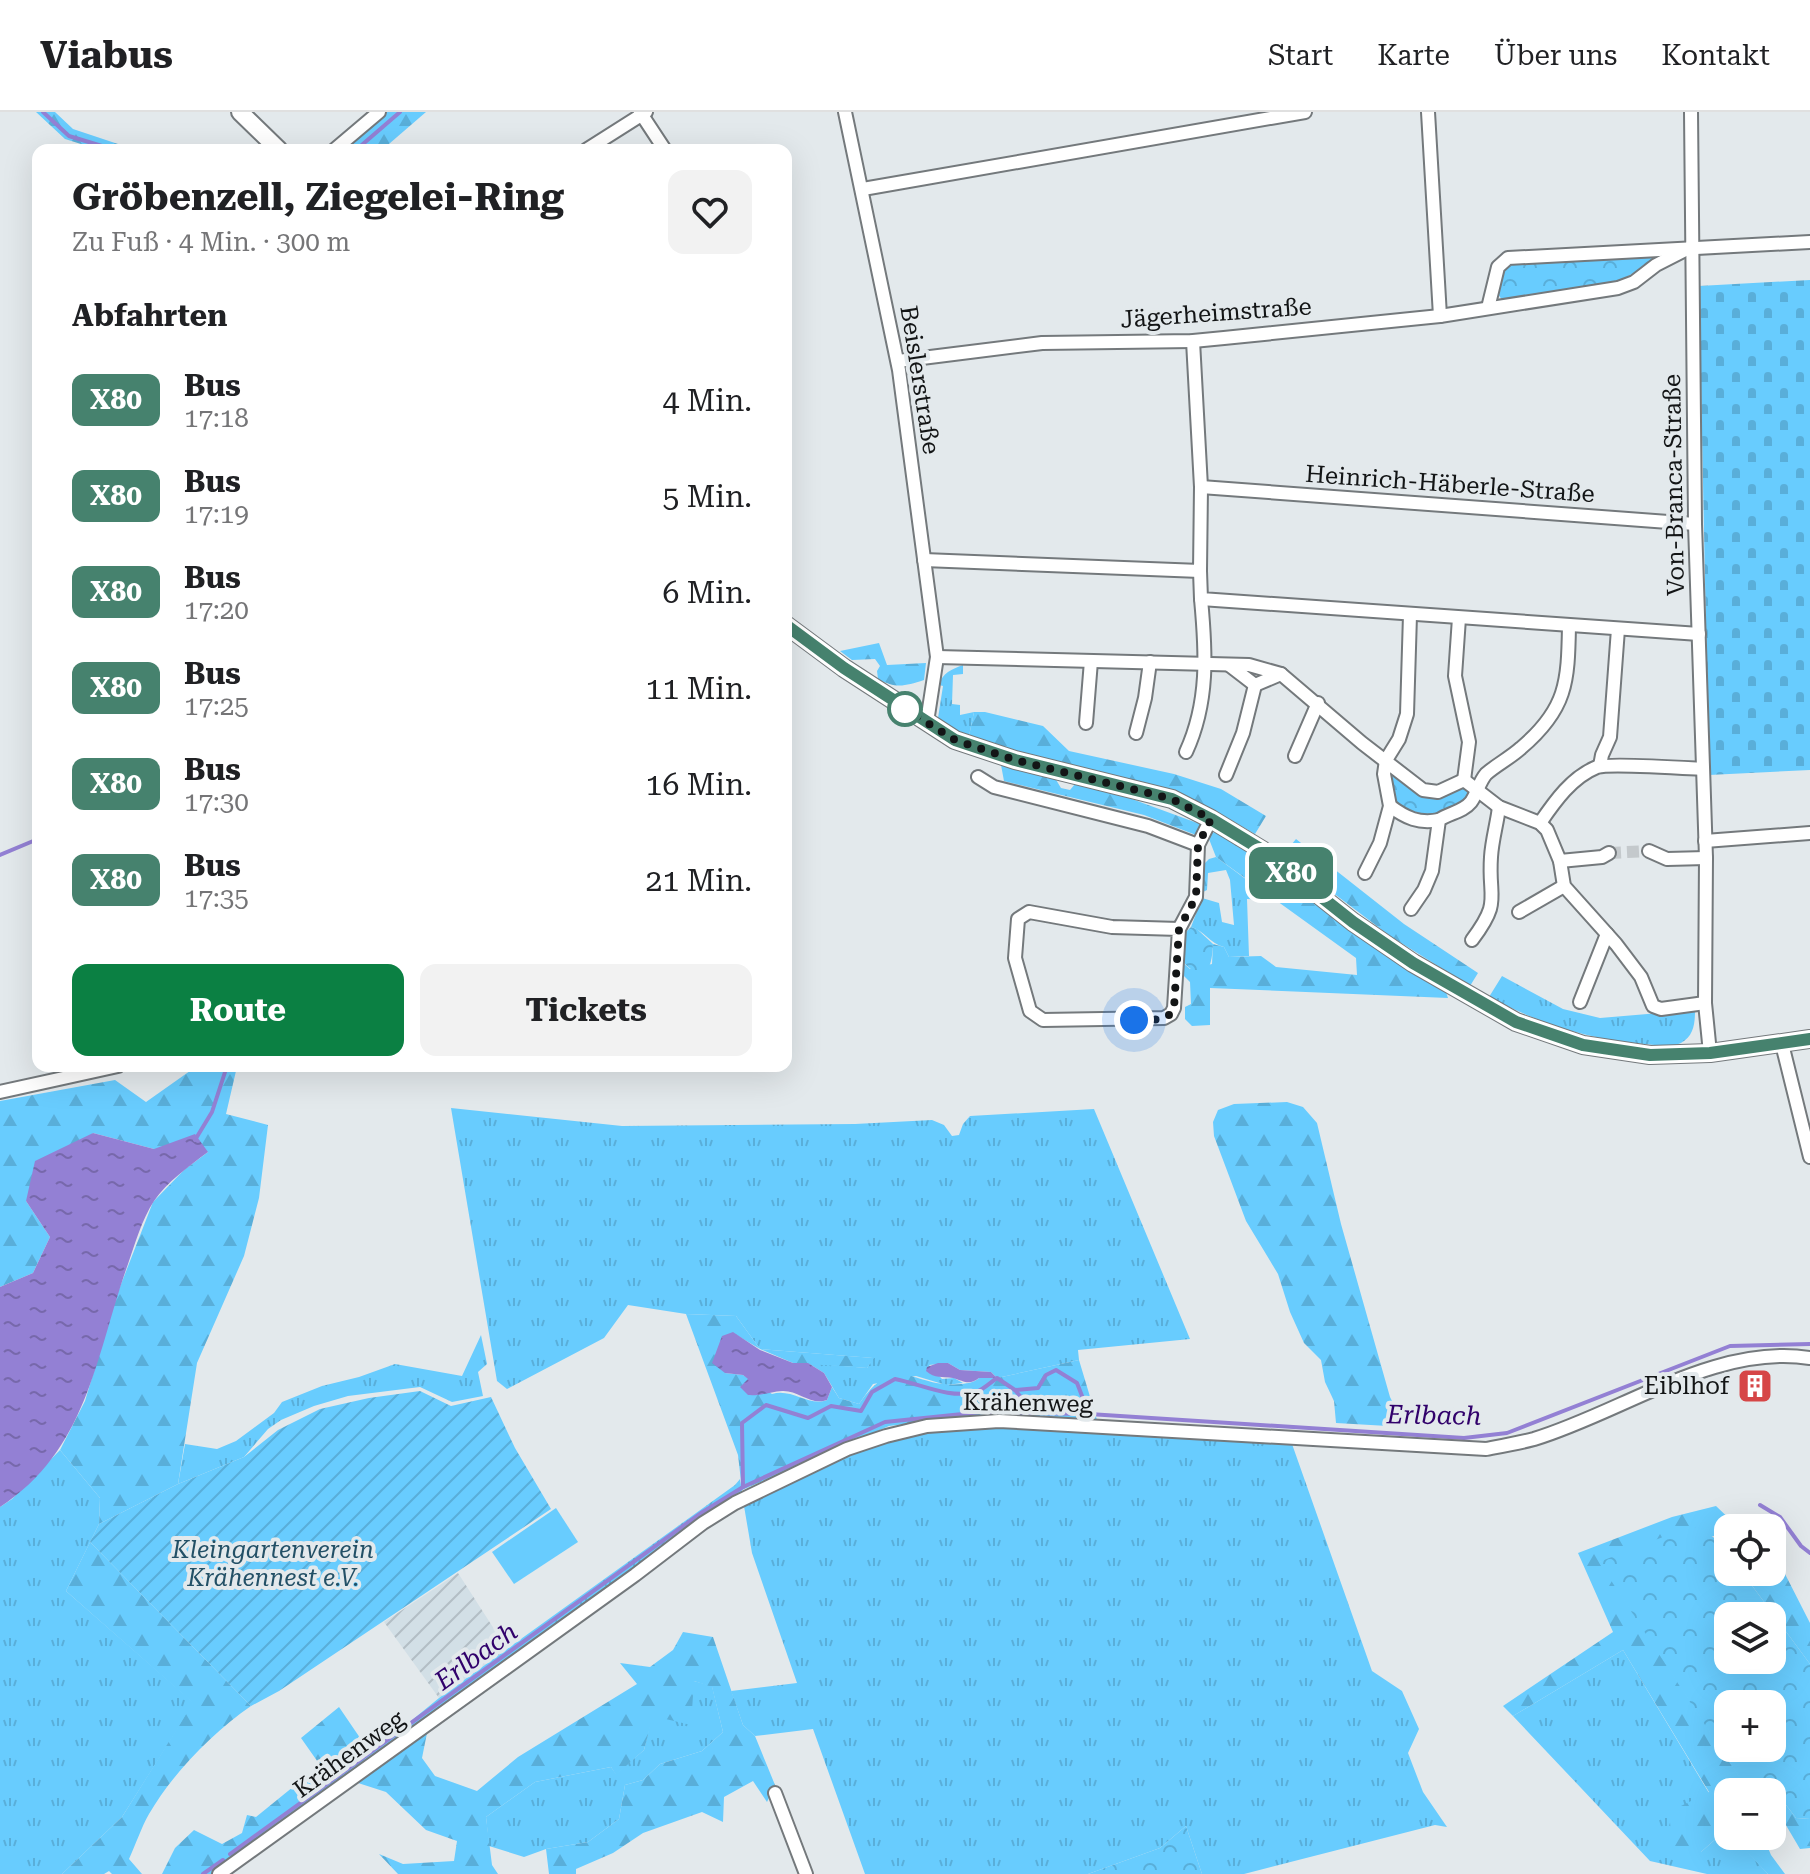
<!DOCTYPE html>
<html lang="de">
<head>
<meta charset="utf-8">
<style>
	:root { --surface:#fff; --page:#f2f2f2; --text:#202124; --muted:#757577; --line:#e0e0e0; --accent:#0b8043 }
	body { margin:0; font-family:"Roboto Serif",serif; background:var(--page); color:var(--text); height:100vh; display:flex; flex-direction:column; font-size:30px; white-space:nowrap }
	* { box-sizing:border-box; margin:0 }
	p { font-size:26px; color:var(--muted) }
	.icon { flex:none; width:44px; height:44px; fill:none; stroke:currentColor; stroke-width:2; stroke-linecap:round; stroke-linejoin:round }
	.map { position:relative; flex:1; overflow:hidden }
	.sheet { position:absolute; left:32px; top:32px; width:760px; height:928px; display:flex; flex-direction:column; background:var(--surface); border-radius:16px; box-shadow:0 8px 32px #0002 }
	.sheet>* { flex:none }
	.badge { padding:0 16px; border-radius:12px; font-size:28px; line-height:52px }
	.tools { position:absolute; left:1714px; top:1402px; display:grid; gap:16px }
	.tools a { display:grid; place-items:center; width:72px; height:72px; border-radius:16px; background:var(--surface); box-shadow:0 8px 32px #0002; font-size:40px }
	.you { position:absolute; width:40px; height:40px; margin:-20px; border:6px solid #fff; border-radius:50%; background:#1a73e8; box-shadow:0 0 0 12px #1a73e833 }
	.map>.badge { position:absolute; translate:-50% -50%; box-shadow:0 0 0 4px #fff }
	h2 { padding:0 40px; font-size:30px; line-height:72px }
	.round { display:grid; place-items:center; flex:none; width:84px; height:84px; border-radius:16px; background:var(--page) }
	.head { display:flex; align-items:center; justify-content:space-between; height:136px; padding:0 40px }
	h1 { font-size:38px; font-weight:700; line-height:60px }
	.primary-button { display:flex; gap:16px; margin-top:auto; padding:16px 40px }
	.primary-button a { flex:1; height:92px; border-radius:16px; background:var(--accent); color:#fff; font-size:32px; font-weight:700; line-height:92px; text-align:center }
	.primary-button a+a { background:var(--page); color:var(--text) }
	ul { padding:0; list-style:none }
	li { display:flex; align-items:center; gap:24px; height:96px; padding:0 40px }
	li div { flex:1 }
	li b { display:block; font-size:30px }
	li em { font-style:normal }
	li .badge { min-width:88px; font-weight:700; text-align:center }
	header { display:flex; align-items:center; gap:48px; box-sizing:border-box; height:112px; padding:0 40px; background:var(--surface); border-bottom:2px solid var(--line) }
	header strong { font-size:38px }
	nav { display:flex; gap:44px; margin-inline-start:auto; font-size:28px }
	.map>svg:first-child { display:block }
	.industrial { fill:url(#industrial-furrows) }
	.grass { fill:url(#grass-tufts) }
	.forest { fill:url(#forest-firs) }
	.cemetery { fill:url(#cemetery-stones) }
	.park { fill:url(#park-crowns); fill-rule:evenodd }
	.garden { fill:url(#garden-furrows) }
	.pitch { fill:#68ccfe }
	.water { fill:url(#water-ripples) }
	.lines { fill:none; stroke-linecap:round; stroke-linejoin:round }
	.stream { stroke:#9380d4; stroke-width:4 }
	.street-tunnel { stroke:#c4c9cc; stroke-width:12; stroke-dasharray:12 6; stroke-linecap:butt }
	.street-casing { stroke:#74797c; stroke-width:16 }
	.secondary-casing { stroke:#74797c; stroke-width:20 }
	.street { stroke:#fff; stroke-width:12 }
	.secondary { stroke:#fff; stroke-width:16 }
	.line-casing { stroke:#fff; stroke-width:18 }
	.line { stroke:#46826e; stroke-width:12 }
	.walk { stroke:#131516; stroke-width:8; stroke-dasharray:0 14.4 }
	.stop-dot { fill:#fff; stroke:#46826e; stroke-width:4 }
	.labels { text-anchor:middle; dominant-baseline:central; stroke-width:8; stroke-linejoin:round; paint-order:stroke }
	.street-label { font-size:24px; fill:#131516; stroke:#e3e9ec }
	.poi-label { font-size:24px; fill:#131516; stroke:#e3e9ec; text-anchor:end }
	.park-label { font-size:24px; font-style:italic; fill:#235066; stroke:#e3e9ec }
	.water-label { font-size:26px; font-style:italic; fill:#31016b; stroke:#e3e9ec }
</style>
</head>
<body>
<header>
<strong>Viabus</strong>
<nav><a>Start</a><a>Karte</a><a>Über uns</a><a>Kontakt</a></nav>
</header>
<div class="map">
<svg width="1810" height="1762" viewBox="0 0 1810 1762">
	<defs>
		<pattern id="industrial-furrows" width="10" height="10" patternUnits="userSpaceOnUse" patternTransform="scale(2)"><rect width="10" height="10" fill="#d2dfe6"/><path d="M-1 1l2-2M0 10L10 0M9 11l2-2" fill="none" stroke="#b3bec5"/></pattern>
		<pattern id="grass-tufts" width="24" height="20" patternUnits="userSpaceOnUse" patternTransform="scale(2)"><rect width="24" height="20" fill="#68ccfe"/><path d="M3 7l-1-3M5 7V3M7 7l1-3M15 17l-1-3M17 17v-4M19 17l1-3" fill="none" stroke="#59aed9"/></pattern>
		<pattern id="forest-firs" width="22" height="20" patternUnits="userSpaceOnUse" patternTransform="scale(2)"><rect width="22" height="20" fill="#68ccfe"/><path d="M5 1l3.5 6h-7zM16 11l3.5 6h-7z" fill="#59aed9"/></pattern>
		<pattern id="cemetery-stones" width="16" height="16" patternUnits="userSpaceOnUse" patternTransform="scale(2)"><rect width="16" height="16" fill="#68ccfe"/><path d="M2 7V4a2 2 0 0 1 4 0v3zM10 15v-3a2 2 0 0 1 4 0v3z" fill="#59aed9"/></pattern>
		<pattern id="park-crowns" width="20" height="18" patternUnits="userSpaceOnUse" patternTransform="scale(2)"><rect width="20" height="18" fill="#68ccfe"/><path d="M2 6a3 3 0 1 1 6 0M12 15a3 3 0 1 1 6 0" fill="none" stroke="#59aed9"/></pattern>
		<pattern id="garden-furrows" width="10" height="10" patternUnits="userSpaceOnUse" patternTransform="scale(2)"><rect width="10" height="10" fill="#68ccfe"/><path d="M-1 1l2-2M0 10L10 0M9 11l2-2" fill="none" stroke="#59aed9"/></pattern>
		<pattern id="water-ripples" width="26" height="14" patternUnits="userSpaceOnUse" patternTransform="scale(2)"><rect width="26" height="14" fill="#9380d4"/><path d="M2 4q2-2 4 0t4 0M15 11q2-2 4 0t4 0" fill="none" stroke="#7768ab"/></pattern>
	</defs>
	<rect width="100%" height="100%" fill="#e3e9ec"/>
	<polygon class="industrial" points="458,1461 507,1537 439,1586 384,1510"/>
	<g class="grass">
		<path d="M963 553V562L953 563 952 592 960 593V603L974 600 969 624 940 611 938 606 943 574 939 573C942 561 952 557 963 553Z"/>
		<path d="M1216 745 1274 788 1247 787 1249 844 1229 845 1224 835C1209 831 1205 819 1191 815L1202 786 1219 791 1222 810 1234 813 1230 768 1226 758 1208 761 1207 778 1203 780 1204 752 1209 747Z"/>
		<path d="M1502 864 1563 897 1600 906 1695 898C1695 911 1694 924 1681 931 1671 936 1656 933 1644 932 1588 928 1539 911 1489 885Z"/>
		<polygon points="451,996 622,1014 855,1012 932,1008 944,1013 952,1024 959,1023 963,1012 970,1004 1094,997 1190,1227 1078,1238 1079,1248 997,1266 991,1260 960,1258 948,1251 929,1253 942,1267 954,1266 963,1271 946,1273 916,1264 873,1272 859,1292 839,1286 824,1261 808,1251 867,1256 873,1246 760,1237 736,1204 686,1202 628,1193 604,1226 507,1277 497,1269"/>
		<polygon points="481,1223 487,1252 478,1260 483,1284 452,1290 420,1275 348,1284 314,1294 281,1308 268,1317 244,1345 178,1372 185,1332 217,1337 236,1329 274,1301 282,1290 322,1274 359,1265 395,1252 462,1264"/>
		<path d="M967 1314 1292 1332 1372 1559 1402 1579 1419 1617 1408 1641 1423 1680 1447 1715 1435 1713 1244 1762H1202L1186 1714 1160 1736 1088 1762H865L813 1617 755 1624 743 1613 731 1579 797 1571 752 1441 744 1394 707 1413 230 1762H212L323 1681 439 1586 735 1373 740 1367 744 1392C790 1370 837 1342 887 1328 913 1320 940 1317 967 1314Z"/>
		<polygon points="60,1338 100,1386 99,1412 66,1479 194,1591 122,1705 62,1762 0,1762 0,1395 12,1387"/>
		<polygon points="1623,1538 1709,1681 1701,1740 1728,1716 1728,1724 1739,1724 1745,1737 1768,1762 1707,1762 1650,1749 1513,1604"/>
		<polygon points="694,1569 712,1574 723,1620 702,1639 660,1652 643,1668 625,1673 619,1707 588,1730 546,1737 524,1745 489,1734 486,1705 535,1670 611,1655 616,1662 644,1638 652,1604"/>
	</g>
	<g class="forest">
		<polygon points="36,0 55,0 73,17 136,38 100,38 65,27"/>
		<polygon points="386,0 426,0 382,38 341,38"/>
		<path d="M879 531 887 553 926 551 924 568C905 574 896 577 878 567L877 559 880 554 875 547 852 548 840 539Z"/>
		<polygon points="974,600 985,600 1043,614 1069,639 1174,662 1221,677 1266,704 1255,722 1224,704 1175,681 1003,636 969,624"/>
		<polygon points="1001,653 1055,666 1061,676 1070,678 1075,672 1121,683 1200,712 1196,723 1144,703 1004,669"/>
		<polygon points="1219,719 1372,830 1446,880 1448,886 1210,876 1210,913 1192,914 1185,907 1185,895 1191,892 1190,870 1183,863 1183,851 1190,857 1212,852 1213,832 1224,835 1229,845 1261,844 1276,855 1357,863 1356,846 1216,745 1209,727 1211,721"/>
		<polygon points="1296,727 1404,812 1478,861 1470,874 1390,824 1283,743"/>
		<polygon points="197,954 236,959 226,1002 268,1013 259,1086 244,1144 197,1251 178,1372 99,1412 100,1386 60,1338 85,1289 116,1185 153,1090 184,1058 208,1040 154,1037 93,1021 26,1089 50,1125 33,1161 0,1175 0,989 115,968 146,990"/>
		<polygon points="1287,990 1303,995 1317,1011 1341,1112 1390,1285 1405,1315 1336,1311 1334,1289 1325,1270 1321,1248 1304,1231 1290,1200 1278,1162 1246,1109 1214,1024 1213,1010 1218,998 1234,992"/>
		<path d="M686 1202 736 1204 760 1237 874 1246 867 1256 793 1251 760 1237 733 1221 725 1261 743 1263 772 1282C792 1276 809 1295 827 1288L832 1275 839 1286 859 1292C898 1236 912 1277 961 1272 969 1271 973 1271 979 1266H997L1079 1248 1097 1308 977 1303 889 1314 742 1378 738 1343Z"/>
		<polygon points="1716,1394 1739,1416 1728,1416 1728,1442 1714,1424 1600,1450 1748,1678 1753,1680 1728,1680 1728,1716 1701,1740 1673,1741 1669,1700 1709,1680 1623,1538 1513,1604 1503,1594 1613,1520 1578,1441 1672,1405"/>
		<path d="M90 1430 251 1594C212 1621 173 1661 149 1702 141 1716 136 1732 129 1747L142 1762H112L109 1759 104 1762H62L122 1705 193 1591 66 1479Z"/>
		<polygon points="1772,1448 1784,1460 1810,1511 1810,1552 1742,1460 1772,1460"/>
		<polygon points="683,1520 713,1525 743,1613 755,1624 775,1673 767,1690 753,1669 724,1685 723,1710 702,1700 643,1721 613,1741 576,1757 576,1762 549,1762 546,1737 588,1730 619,1707 625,1673 643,1668 660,1652 702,1639 723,1620 712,1575 694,1569 691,1613 653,1604 644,1638 616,1663 611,1655 535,1670 486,1705 492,1753 498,1762 398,1762 379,1742 403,1752 454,1749 457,1729 426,1718 386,1680 355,1670 428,1616 422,1646 435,1664 477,1679 518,1645 637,1572 620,1551 650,1555 673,1538"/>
		<polygon points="339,1595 371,1642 323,1681 212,1762 162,1762 175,1736 194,1718 222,1732 242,1721 247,1703 256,1705 320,1653 301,1626"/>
		<polygon points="1772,1685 1783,1689 1796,1706 1810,1707 1810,1736 1800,1737 1780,1703 1772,1705"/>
		<polygon points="1739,1724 1763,1724 1771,1743 1785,1762 1768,1762 1744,1737"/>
	</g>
	<polygon class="cemetery" points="1810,168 1810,658 1709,663 1699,174"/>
	<g class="park">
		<polygon points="1686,137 1659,146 1618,170 1503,189 1497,181 1501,157 1513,148"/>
		<polygon points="1388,653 1439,683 1466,676 1468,684 1463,692 1426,709 1391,692"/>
		<path d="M1191 815 1197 817 1213 832C1212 854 1207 874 1184 851V822Z"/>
		<path d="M1691 1414C1716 1425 1728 1430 1728 1460H1742L1810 1552V1707L1796 1706 1783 1689 1772 1685V1680L1748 1679 1599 1450ZM1728 1504H1772V1548H1728ZM1772 1592V1636H1728V1592Z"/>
		<polygon points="1186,1714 1202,1762 1088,1762 1160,1736"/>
	</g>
	<polygon class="garden" points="420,1279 451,1294 491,1285 515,1336 551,1397 279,1579 251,1594 90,1430 99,1412 178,1372 244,1345 278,1318 320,1297 369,1286"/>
	<polygon class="pitch" points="556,1396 578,1430 514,1472 492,1440"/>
	<g class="water">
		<path d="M93 1021 154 1037 195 1022 208 1040C189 1054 167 1070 154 1089 142 1107 135 1132 128 1152 96 1242 88 1338 0 1395V1175L33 1161 50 1125 26 1089 35 1049Z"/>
		<path d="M733 1220 760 1238 793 1251H808L824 1261 832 1275 827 1288C811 1294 798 1278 782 1279 770 1280 760 1284 748 1283L740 1275 748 1267 743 1263 725 1261 712 1251 722 1224Z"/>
		<path d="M938 1251H948L960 1258 991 1260 997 1266H979C969 1274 964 1269 953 1266 942 1264 935 1267 926 1259L927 1255Z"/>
	</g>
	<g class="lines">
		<g class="stream">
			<polyline points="43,0 69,24 115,38"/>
			<polyline points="356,38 400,0"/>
			<polyline points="0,743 38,727"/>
			<polyline points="195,1028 212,1000 227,954"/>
			<polyline points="1015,1278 1024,1289 1027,1300"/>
			<polyline points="743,1375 885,1310 982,1300 1089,1302"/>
			<polyline points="1760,1393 1780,1405 1801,1434 1810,1441"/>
			<path d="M230 1742 701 1401 743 1375 742 1311 766 1293 808 1306 831 1294 861 1299 872 1280 895 1267C921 1272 949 1287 976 1280 983 1278 991 1270 997 1266L1015 1278 1038 1276 1046 1263 1056 1258 1077 1271 1089 1302 1464 1326 1507 1321 1730 1234 1810 1232"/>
			<polyline points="203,1762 223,1748"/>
		</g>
		<polyline class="street-tunnel" points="1609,741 1649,739"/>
		<defs>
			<g id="street">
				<polyline points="640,0 665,38"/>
				<polyline points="845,0 899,258 937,545 927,610"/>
				<polyline points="1428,0 1440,204"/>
				<polyline points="1691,0 1695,412 1706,746 1705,891 1710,941"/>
				<polyline points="334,38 379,0"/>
				<polyline points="586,38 646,0"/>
				<polyline points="863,77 1305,0"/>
				<polyline points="1488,196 1498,155 1508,146 1810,130"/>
				<polyline points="898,249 1042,231 1193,229 1224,226 1440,204 1618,176 1634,170 1656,153 1693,134"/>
				<polyline points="1201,375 1695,412"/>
				<polyline points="924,448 1200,459 1201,375 1193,229"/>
				<polyline points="1200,459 1201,487 1699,522"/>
				<polyline points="1459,506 1455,564 1469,630 1464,668"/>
				<polyline points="937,545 1249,553 1281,562 1362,631 1423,678 1438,680 1464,668 1499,695 1540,711 1547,718 1560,749 1564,774 1616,832 1641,865 1653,894 1661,897 1705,891"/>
				<polyline points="1229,553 1255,573 1281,562"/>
				<polyline points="1086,611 1091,549"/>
				<polyline points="1136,621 1145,586 1150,550"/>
				<path d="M1186 640C1209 590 1206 540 1201 487"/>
				<polyline points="1295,644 1318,591"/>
				<polyline points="1600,654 1602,643 1610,625 1618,517"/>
				<polyline points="1226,663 1243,621 1255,573"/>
				<polyline points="978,665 994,675 1148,714 1198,733"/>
				<path d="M1390 694C1406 706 1419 712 1439 708"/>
				<path d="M1540 711C1555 689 1572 665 1597 655 1609 651 1685 656 1703 657"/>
				<polyline points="1705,729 1810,721"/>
				<polyline points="1649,739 1667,747 1706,746"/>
				<polyline points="1560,749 1602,745 1609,741"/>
				<polyline points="1365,761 1380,731 1390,694 1384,662 1386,648 1399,627 1407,602 1410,503"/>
				<path d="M1411 797 1424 778 1432 759 1439 708C1449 701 1463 700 1471 690 1477 682 1479 670 1486 662 1496 653 1510 646 1521 636 1567 597 1568 570 1569 514"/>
				<polyline points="1519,800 1564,774"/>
				<polyline points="1179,817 1174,896 1171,902 1164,906 1043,908 1030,899 1015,846 1018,807 1029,800 1112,815 1179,817 1196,785 1198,733 1211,707"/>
				<path d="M1472 828C1502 788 1488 788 1491 745 1492 728 1497 712 1499 695"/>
				<polyline points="1580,890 1607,822"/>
				<polyline points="1782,932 1810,1045"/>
				<polyline points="0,980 118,954"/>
				<polyline points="775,1681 806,1762"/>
				<path d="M219 1762 635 1463 703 1411 735 1391 847 1337 886 1324 927 1314 999 1309 1486 1337C1502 1334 1519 1331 1534 1327 1621 1301 1716 1231 1810 1246"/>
			</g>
			<g id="secondary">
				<polyline points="240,0 279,38"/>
				<polyline points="786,513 844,556 955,628 1015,648 1172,687 1211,707 1262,738 1353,810 1413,851 1516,910 1583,933 1650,943 1710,941 1810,927"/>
			</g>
		</defs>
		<use href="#street" class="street-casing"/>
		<use href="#secondary" class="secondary-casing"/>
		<use href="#street" class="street"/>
		<use href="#secondary" class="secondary"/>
	</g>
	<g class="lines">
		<defs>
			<polyline id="line" points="786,513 844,556 955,628 1015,648 1172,687 1211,707 1262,738 1353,810 1413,851 1516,910 1583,933 1650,943 1710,941 1810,927"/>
		</defs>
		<use href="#line" class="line-casing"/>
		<use href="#line" class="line"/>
		<path class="walk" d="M905 597 955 628 1015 648 1172 687 1211 707 1198 733 1196 785 1179 817 1174 896C1168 911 1149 907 1134 908"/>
	</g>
	<defs>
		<symbol id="building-square" viewBox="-11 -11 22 22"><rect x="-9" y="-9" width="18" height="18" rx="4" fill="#d64647" stroke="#e3e9ec"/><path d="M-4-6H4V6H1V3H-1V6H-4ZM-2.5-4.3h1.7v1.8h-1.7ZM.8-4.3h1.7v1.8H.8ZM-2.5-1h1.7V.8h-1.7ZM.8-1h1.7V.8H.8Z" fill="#fff"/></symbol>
	</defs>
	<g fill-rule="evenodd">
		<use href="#building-square" x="1735" y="1254" width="40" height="40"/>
	</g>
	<circle class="stop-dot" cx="905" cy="597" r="16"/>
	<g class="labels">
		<g class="street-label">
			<text transform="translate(1216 201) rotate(-4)">Jägerheimstraße</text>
			<text transform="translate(920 268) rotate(81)">Beislerstraße</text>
			<text transform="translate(1450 372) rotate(4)">Heinrich-Häberle-Straße</text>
			<text transform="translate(1674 373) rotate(-91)">Von-Branca-Straße</text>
			<text transform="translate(1028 1291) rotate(1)">Krähenweg</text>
			<text transform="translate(349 1642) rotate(-36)">Krähenweg</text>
		</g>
		<g class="poi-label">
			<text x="1729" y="1274">Eiblhof</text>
		</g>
		<g class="park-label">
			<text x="273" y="1438">Kleingartenverein<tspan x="273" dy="28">Krähennest e.V.</tspan></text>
		</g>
		<g class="water-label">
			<text transform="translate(1434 1303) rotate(1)">Erlbach</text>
			<text transform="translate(476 1544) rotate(-36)">Erlbach</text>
		</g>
	</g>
</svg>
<div class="tools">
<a><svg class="icon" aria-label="locate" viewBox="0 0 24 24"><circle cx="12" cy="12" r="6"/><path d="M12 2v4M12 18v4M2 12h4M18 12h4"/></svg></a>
<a><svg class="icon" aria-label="layers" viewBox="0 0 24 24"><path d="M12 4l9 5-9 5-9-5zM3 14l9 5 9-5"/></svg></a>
<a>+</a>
<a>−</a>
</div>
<div class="you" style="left:1134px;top:908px"></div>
<b class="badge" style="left:1291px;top:761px;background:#46826e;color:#fff">X80</b>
<section class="sheet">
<div class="head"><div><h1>Gröbenzell, Ziegelei-Ring</h1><p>Zu Fuß · 4 Min. · 300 m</p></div><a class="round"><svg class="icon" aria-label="heart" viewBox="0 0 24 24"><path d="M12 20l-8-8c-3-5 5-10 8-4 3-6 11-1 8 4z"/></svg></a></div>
<h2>Abfahrten</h2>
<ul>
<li><span class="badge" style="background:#46826e;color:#fff">X80</span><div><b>Bus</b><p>17:18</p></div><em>4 Min.</em></li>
<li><span class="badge" style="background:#46826e;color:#fff">X80</span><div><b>Bus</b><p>17:19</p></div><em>5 Min.</em></li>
<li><span class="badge" style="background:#46826e;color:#fff">X80</span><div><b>Bus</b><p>17:20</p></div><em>6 Min.</em></li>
<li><span class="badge" style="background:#46826e;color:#fff">X80</span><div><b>Bus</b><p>17:25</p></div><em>11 Min.</em></li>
<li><span class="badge" style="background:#46826e;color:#fff">X80</span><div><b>Bus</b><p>17:30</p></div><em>16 Min.</em></li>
<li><span class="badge" style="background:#46826e;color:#fff">X80</span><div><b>Bus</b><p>17:35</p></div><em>21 Min.</em></li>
</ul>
<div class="primary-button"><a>Route</a><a>Tickets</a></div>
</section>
</div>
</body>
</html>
